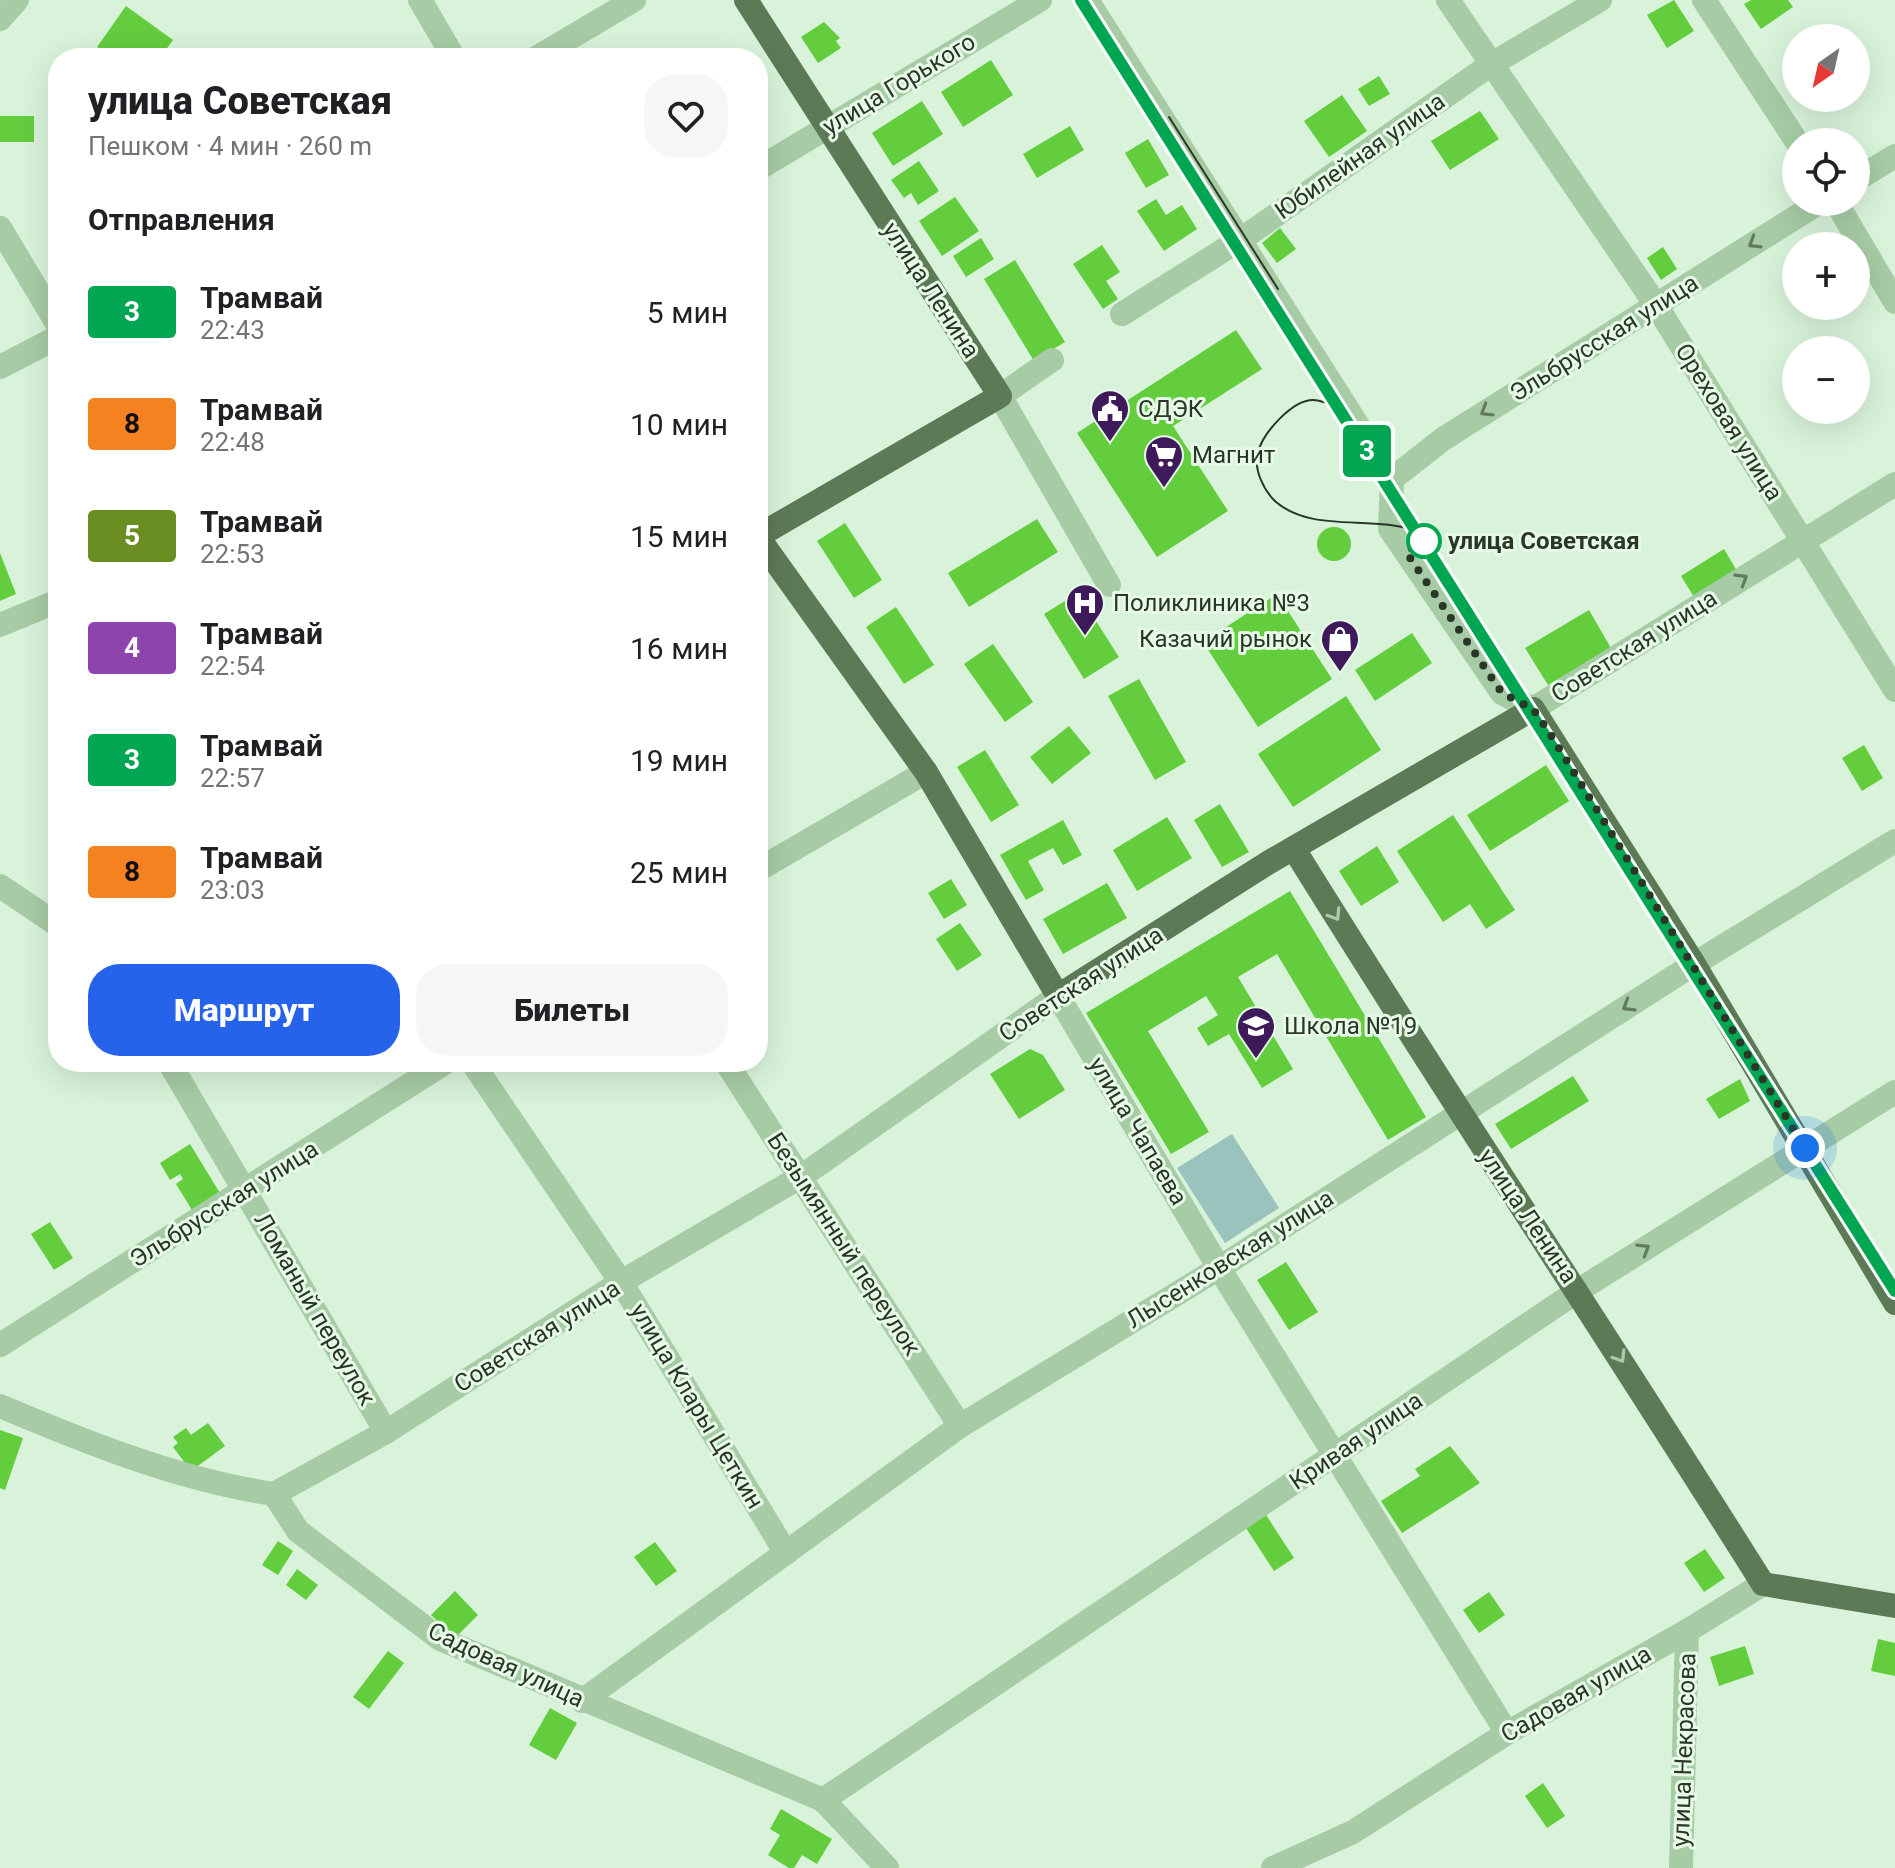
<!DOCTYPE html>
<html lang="ru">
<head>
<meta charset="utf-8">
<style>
	:root { --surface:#fff; --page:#f6f6f6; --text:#202124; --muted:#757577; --accent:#2563eb }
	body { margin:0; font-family:Roboto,sans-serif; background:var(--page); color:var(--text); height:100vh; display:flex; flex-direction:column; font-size:30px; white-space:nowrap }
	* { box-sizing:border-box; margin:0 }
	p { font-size:26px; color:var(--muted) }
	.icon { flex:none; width:44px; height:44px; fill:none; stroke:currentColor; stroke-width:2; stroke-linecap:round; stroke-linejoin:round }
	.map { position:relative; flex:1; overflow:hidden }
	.side { position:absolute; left:48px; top:48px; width:720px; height:1024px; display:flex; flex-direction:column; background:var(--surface); border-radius:32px; box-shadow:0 8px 32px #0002 }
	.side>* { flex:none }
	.badge { padding:0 16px; border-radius:6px; font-size:28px; line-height:52px }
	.needle { width:52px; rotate:214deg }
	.fabs { position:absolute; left:1782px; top:24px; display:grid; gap:16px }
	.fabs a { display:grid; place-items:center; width:88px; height:88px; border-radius:50%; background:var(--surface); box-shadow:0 8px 32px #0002; font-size:40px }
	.you { position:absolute; width:40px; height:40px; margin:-20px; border:6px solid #fff; border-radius:50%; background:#1a73e8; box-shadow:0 0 0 12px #1a73e833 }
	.map>.badge { position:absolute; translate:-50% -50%; box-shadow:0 0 0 4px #fff }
	h2 { padding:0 40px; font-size:30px; line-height:72px }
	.round { display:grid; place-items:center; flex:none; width:84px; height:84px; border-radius:32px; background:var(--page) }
	.summary { display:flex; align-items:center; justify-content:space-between; height:136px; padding:0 40px }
	h1 { font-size:38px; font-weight:800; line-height:60px }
	.button { display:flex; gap:16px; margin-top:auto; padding:16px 40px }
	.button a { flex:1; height:92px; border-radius:32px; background:var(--accent); color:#fff; font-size:32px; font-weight:800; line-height:92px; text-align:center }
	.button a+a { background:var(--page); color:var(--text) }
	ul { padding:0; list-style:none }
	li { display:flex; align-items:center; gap:24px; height:112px; padding:0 40px }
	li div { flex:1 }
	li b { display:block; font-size:30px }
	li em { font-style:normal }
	li .badge { min-width:88px; font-weight:700; text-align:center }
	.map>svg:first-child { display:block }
	.green { fill:#99c3bc }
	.building { fill:#63cd3d }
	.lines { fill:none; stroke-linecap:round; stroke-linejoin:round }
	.minor { stroke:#a7cca5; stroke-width:24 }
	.major { stroke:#5d7a57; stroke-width:24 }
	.tram { stroke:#2a3727; stroke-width:2 }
	.oneway { stroke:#627a60 }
	.oneway2 { stroke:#afc7ad }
	.line-casing { stroke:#fff; stroke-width:18 }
	.line { stroke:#00a651; stroke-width:12 }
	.walk { stroke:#2a3727; stroke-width:8; stroke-dasharray:0 14.4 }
	.stop-dot { fill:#fff; stroke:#00a651; stroke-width:4 }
	.labels { text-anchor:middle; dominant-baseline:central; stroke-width:6; stroke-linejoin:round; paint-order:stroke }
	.street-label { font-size:24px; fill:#2a3727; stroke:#e6fae7 }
	.poi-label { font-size:24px; fill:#2a3727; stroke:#e6fae7; text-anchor:start }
	.stop-label { font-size:24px; font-weight:bold; fill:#2a3727; stroke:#e6fae7; text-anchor:start }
</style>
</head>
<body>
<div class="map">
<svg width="1895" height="1868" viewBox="0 0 1895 1868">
	<rect width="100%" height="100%" fill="#d9f3da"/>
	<polygon class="green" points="1232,1134 1279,1208 1225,1243 1177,1168"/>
	<g class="building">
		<polygon points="1674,0 1694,31 1667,48 1647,15"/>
		<polygon points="1751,0 1788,0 1793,7 1761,29 1744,4"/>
		<polygon points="126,6 173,40 160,58 112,58 97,47"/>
		<polygon points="824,22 840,38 836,41 841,48 818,63 801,37"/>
		<polygon points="991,60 1013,95 963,127 941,92"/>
		<polygon points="1379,76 1390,94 1369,106 1358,89"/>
		<polygon points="1342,95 1367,131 1329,157 1304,121"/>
		<polygon points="922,101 943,134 893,166 872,133"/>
		<polygon points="1480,111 1499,139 1450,170 1431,141"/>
		<rect x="0" y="116" width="34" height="26"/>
		<polygon points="1070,126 1084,150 1037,178 1023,154"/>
		<polygon points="1148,139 1169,175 1146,188 1125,153"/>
		<polygon points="919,161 939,191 918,205 911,193 904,198 891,180"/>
		<polygon points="955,197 979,231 942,256 919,221"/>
		<polygon points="1156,199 1166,215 1182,205 1197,229 1164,251 1137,211"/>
		<polygon points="1280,228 1296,249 1277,263 1262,243"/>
		<polygon points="981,238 994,259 966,277 953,256"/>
		<polygon points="1102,245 1120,272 1106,281 1118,299 1103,309 1073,264"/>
		<polygon points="1663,247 1677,269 1661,280 1647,258"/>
		<polygon points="1015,260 1065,342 1034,361 984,279"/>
		<polygon points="1856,280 1865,294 1856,300"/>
		<polygon points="1824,306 1848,306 1832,317"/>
		<polygon points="1236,330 1262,369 1173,426 1228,511 1157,557 1077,433"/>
		<polygon points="1037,519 1058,552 969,607 948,573"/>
		<polygon points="845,523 882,580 854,598 817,541"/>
		<circle cx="1334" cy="544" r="17"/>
		<polygon points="1724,549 1737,571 1694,597 1681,576"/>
		<polygon points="0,553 16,594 0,601"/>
		<polygon points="1078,593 1119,657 1084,679 1044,614"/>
		<polygon points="1277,594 1332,679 1258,727 1203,642"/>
		<polygon points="896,607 934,665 904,684 866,627"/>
		<polygon points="1589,610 1611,648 1548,685 1525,648"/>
		<polygon points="1412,633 1432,663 1375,701 1355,670"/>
		<polygon points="993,644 1033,702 1005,722 964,664"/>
		<polygon points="1139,679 1186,762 1155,780 1108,696"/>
		<polygon points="1346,696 1381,750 1293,807 1258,754"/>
		<polygon points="1069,726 1091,753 1052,784 1030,757"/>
		<polygon points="1864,745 1883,778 1862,791 1842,758"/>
		<polygon points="985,750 1019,805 991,822 957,767"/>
		<polygon points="1546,765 1569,801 1490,851 1467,815"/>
		<polygon points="1220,804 1249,852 1222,867 1194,820"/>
		<polygon points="1453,815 1515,910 1486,929 1470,904 1443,922 1397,851"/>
		<polygon points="1167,817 1192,858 1137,891 1113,850"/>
		<polygon points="1063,820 1082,855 1063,865 1053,848 1028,861 1044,890 1026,900 1000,855"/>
		<polygon points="1377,846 1399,882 1361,906 1339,871"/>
		<polygon points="951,879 967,905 944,919 928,893"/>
		<polygon points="1107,883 1127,918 1063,954 1043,919"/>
		<polygon points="1290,891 1426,1117 1388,1140 1277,954 1238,977 1293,1069 1262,1088 1229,1034 1208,1046 1197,1028 1218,1015 1206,996 1148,1031 1209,1132 1171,1154 1086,1013"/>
		<polygon points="960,923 982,955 957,971 936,939"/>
		<polygon points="1030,1049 1043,1055 1065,1090 1019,1119 990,1074"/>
		<polygon points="1573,1076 1589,1101 1511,1149 1495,1124"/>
		<polygon points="1740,1079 1750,1101 1719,1119 1706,1099"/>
		<polygon points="190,1144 220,1193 192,1210 176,1184 183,1179 180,1174 170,1180 160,1163"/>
		<polygon points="50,1222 73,1258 54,1270 31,1234"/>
		<polygon points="1286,1262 1318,1312 1289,1330 1257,1280"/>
		<polygon points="208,1423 225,1446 191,1471 173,1447 178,1443 173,1437 186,1428 191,1435"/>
		<polygon points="0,1430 23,1438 5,1490 0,1488"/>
		<polygon points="1450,1446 1480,1483 1402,1533 1381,1501 1420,1476 1415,1469"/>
		<polygon points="1266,1515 1294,1558 1274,1571 1246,1528"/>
		<polygon points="278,1541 293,1551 278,1575 262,1565"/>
		<polygon points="655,1542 677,1571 656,1586 634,1557"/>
		<polygon points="1705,1549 1725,1578 1704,1592 1684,1563"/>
		<polygon points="297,1569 318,1585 306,1600 286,1585"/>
		<polygon points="455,1591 478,1615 455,1638 431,1615"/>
		<polygon points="1489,1592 1505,1615 1479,1633 1463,1610"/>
		<polygon points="1878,1639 1895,1643 1895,1676 1871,1671"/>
		<polygon points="1745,1646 1754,1674 1719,1686 1710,1657"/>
		<polygon points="388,1651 404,1663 369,1709 353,1697"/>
		<polygon points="550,1708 577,1723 556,1760 529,1745"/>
		<polygon points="1543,1783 1565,1816 1547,1828 1525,1796"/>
		<polygon points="781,1809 832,1839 817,1864 802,1855 794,1868 789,1868 768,1855 780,1835 770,1829"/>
	</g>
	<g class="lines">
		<g class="minor">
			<polyline points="420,0 454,58"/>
			<polyline points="1087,0 1392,479 1390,529 1502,693 1533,709 1895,484"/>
			<polyline points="1448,0 1656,305 1895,690"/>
			<polyline points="1704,0 1797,142"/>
			<polyline points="0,19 17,0"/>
			<polyline points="536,58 634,0"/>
			<polyline points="758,169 1040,0"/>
			<polyline points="1856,180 1895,156"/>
			<polyline points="1836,202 1895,302"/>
			<polyline points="0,228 58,325"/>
			<polyline points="1122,314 1246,236 1490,65 1600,0"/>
			<polyline points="1052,360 1000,396 1109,585"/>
			<polyline points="0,367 58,337"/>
			<polyline points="1392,479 1443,439 1820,202"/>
			<polyline points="0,625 58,601"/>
			<polyline points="758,870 926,772"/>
			<polyline points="0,886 58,925"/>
			<polyline points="169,1062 386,1432"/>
			<polyline points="472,1062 621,1282 786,1553"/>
			<polyline points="726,1062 960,1426"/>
			<polyline points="0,1345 446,1062"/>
			<path d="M0 1406C88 1443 179 1480 274 1494L298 1531 440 1639 823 1800 887 1868"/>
			<polyline points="274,1494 386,1432 621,1282 802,1176 1058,996 1219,1268 1507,1733"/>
			<polyline points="582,1701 960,1426 1219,1268 1694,964 1895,841"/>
			<polyline points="823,1800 1579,1290 1895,1092"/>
			<polyline points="1273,1868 1353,1832 1507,1733 1687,1631 1763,1584"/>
			<polyline points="1681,1868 1687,1631"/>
		</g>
		<g class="major">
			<polyline points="746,0 1000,396 758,536"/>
			<polyline points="758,537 926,772 1058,996 1271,861 1533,709 1694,964 1895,1303"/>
			<path d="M1294 849C1447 1096 1608 1337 1763 1584L1895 1606"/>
		</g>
		<g class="tram">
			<polyline points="1081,0 1895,1291"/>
			<polyline points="1169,117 1278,289"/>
			<path d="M1341 410C1333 406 1323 400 1313 400 1292 400 1263 433 1258 452 1253 469 1264 491 1276 502 1314 534 1374 514 1418 532"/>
		</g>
	</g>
	<defs><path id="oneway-chevron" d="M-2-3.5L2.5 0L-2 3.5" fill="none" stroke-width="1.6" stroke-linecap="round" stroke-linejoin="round" transform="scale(2)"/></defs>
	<g class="oneway">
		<use href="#oneway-chevron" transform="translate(1754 243) rotate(148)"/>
		<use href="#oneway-chevron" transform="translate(1486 411) rotate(148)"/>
		<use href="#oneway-chevron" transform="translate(1742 579) rotate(-32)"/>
		<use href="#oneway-chevron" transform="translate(1628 1006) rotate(148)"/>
		<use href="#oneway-chevron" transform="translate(1644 1249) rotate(-32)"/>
	</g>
	<g class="oneway2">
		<use href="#oneway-chevron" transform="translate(1335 915) rotate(58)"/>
		<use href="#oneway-chevron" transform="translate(1620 1357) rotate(58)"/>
	</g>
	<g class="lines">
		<defs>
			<polyline id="line" points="1081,0 1895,1291"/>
		</defs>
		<use href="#line" class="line-casing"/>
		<use href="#line" class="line"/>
		<polyline class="walk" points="1424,541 1406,552 1502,693 1533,709 1549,732 1805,1148"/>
	</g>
	<defs>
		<symbol id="civic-pin" viewBox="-11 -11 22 30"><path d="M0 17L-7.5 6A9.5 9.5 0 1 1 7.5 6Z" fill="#3e1a5b" stroke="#e6fae7"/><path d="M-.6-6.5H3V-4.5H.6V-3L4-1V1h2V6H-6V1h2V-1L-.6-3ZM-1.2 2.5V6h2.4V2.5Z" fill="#fff"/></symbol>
		<symbol id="supermarket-pin" viewBox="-11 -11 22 30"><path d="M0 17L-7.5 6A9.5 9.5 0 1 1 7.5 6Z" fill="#3e1a5b" stroke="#e6fae7"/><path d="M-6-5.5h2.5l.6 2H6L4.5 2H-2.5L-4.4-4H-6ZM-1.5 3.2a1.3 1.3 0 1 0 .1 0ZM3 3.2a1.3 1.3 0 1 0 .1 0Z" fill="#fff"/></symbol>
		<symbol id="hospital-pin" viewBox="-11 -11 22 30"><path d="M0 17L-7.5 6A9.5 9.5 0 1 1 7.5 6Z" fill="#3e1a5b" stroke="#e6fae7"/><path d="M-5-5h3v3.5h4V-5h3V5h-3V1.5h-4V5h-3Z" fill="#fff"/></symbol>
		<symbol id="shop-pin" viewBox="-11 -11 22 30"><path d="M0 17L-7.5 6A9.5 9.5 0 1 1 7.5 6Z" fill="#3e1a5b" stroke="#e6fae7"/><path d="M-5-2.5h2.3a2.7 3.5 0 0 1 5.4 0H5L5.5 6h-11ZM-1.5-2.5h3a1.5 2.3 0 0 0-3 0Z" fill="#fff"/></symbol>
		<symbol id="school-pin" viewBox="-11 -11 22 30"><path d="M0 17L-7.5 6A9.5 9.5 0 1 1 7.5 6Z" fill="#3e1a5b" stroke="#e6fae7"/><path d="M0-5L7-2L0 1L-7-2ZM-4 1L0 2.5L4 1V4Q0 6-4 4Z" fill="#fff"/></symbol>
	</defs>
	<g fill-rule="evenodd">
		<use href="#civic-pin" x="1088" y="387" width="44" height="60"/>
		<use href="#supermarket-pin" x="1142" y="433" width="44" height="60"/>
		<use href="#hospital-pin" x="1063" y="581" width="44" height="60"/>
		<use href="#shop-pin" x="1318" y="617" width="44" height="60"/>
		<use href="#school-pin" x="1234" y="1004" width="44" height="60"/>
	</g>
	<circle class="stop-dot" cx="1424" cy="541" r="16"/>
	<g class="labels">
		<g class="street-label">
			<text transform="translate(899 84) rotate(-31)">улица Горького</text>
			<text transform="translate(1360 156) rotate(-35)">Юбилейная улица</text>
			<text transform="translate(931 290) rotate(57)">улица Ленина</text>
			<text transform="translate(1604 338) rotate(-32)">Эльбрусская улица</text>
			<text transform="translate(1729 422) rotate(58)">Ореховая улица</text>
			<text transform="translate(1634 646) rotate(-32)">Советская улица</text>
			<text transform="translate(1081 984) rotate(-33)">Советская улица</text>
			<text transform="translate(1138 1131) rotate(59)">улица Чапаева</text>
			<text transform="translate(224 1204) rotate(-32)">Эльбрусская улица</text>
			<text transform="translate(1528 1216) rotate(56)">улица Ленина</text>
			<text transform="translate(844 1244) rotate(57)">Безымянный переулок</text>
			<text transform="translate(1230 1259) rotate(-32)">Лысенковская улица</text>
			<text transform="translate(315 1309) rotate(60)">Ломаный переулок</text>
			<text transform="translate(537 1336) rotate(-32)">Советская улица</text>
			<text transform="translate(697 1406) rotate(59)">улица Клары Цеткин</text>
			<text transform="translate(1356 1441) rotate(-34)">Кривая улица</text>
			<text transform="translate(506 1665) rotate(25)">Садовая улица</text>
			<text transform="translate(1576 1694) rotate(-30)">Садовая улица</text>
			<text transform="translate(1684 1750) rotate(-88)">улица Некрасова</text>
		</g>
		<g class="poi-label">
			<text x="1138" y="409">СДЭК</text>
			<text x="1192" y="455">Магнит</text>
			<text x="1113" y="603">Поликлиника №3</text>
			<text x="1312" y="639" text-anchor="end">Казачий рынок</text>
			<text x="1284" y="1026">Школа №19</text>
		</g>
		<g class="stop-label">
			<text x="1448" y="541">улица Советская</text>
		</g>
	</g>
</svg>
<div class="fabs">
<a><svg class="needle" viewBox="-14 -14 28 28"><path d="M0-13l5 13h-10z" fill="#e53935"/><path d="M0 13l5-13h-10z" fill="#757577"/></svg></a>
<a><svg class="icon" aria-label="locate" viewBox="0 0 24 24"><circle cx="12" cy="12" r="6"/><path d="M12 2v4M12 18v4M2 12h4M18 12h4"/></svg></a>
<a>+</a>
<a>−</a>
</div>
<div class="you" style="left:1805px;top:1148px"></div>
<b class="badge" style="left:1367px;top:451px;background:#00a651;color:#fff">3</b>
<section class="side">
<div class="summary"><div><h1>улица Советская</h1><p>Пешком · 4 мин · 260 m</p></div><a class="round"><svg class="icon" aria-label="heart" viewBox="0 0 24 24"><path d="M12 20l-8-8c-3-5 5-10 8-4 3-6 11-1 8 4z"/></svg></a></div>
<h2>Отправления</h2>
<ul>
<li><span class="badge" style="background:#00a651;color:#fff">3</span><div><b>Трамвай</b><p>22:43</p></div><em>5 мин</em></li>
<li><span class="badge" style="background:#f58220;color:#111">8</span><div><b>Трамвай</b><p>22:48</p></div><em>10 мин</em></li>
<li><span class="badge" style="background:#6b8e23;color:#fff">5</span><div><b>Трамвай</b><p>22:53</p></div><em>15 мин</em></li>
<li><span class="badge" style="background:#8e44ad;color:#fff">4</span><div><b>Трамвай</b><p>22:54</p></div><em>16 мин</em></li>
<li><span class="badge" style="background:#00a651;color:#fff">3</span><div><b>Трамвай</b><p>22:57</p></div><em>19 мин</em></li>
<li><span class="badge" style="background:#f58220;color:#111">8</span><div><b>Трамвай</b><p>23:03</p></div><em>25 мин</em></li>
</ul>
<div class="button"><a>Маршрут</a><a>Билеты</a></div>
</section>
</div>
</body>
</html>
